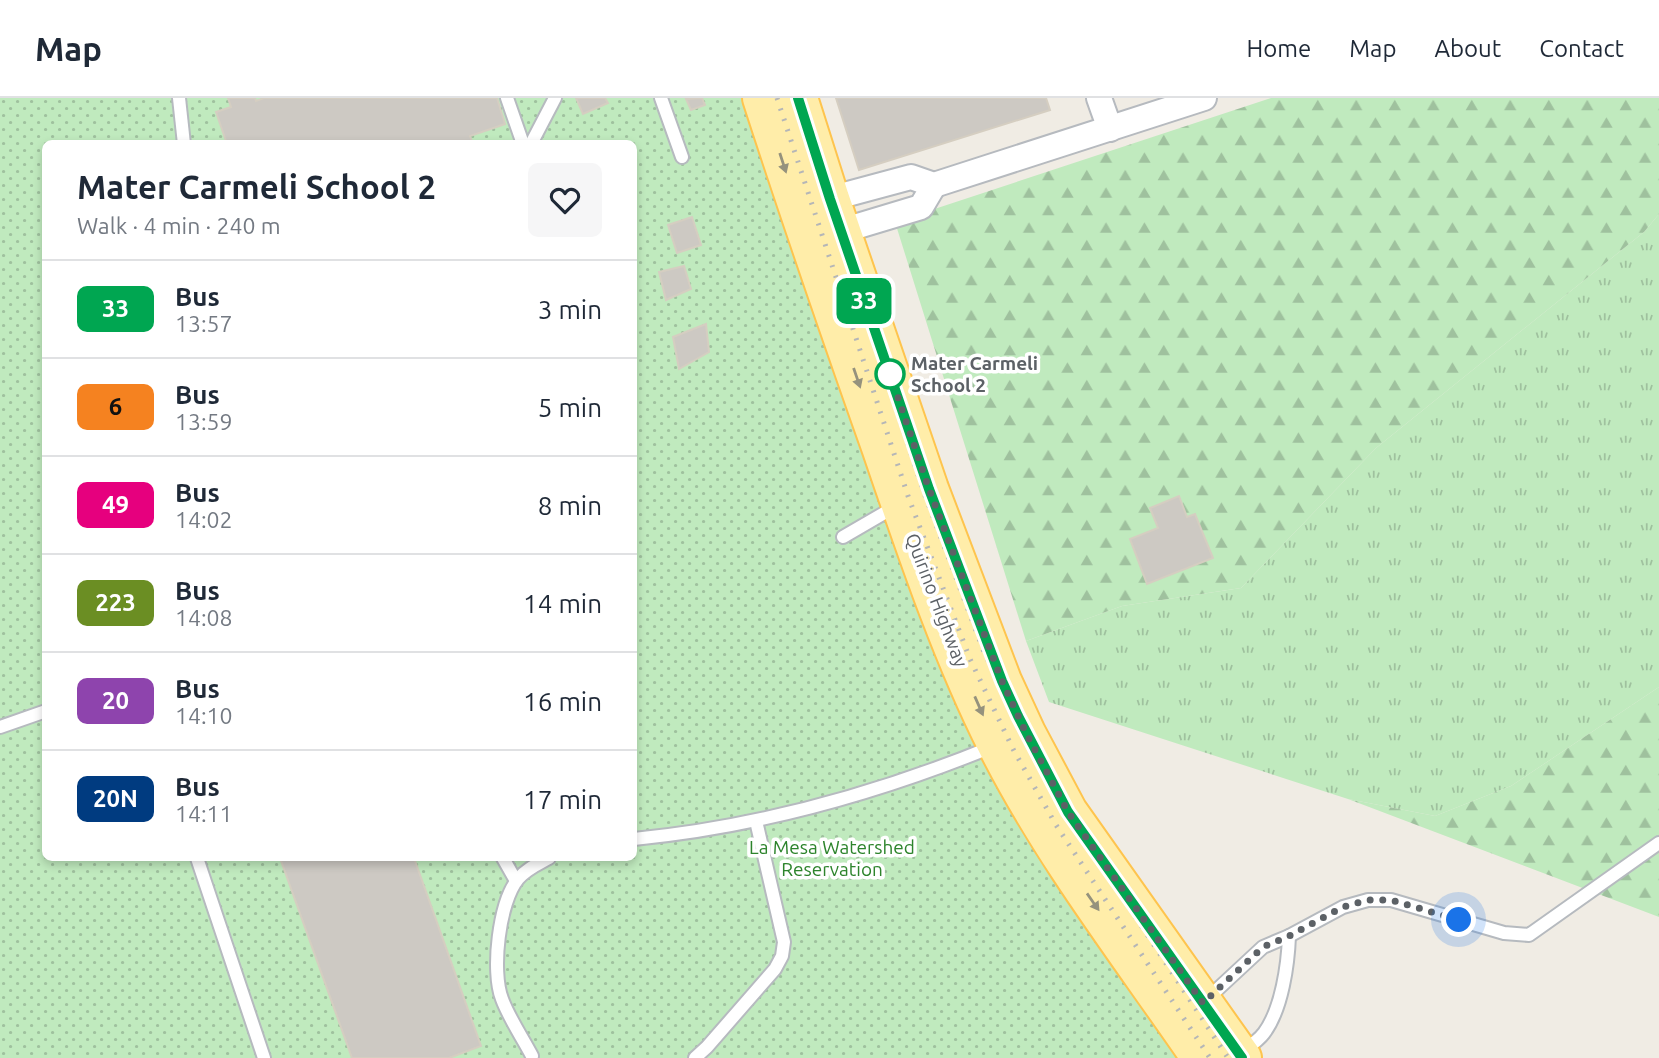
<!DOCTYPE html>
<html lang="en">
<head>
<meta charset="utf-8">
<style>
	:root { --surface:#fff; --page:#f6f6f7; --text:#1f2937; --muted:#747a83; --line:#e0e1e3 }
	body { margin:0; font-family:Ubuntu,sans-serif; background:var(--page); color:var(--text); height:100vh; display:flex; flex-direction:column; font-size:26px; white-space:nowrap }
	* { box-sizing:border-box; margin:0 }
	p { font-size:23px; color:var(--muted) }
	.icon { flex:none; width:38px; height:38px; fill:none; stroke:currentColor; stroke-width:2; stroke-linecap:round; stroke-linejoin:round }
	.map { position:relative; flex:1; overflow:hidden }
	.details { position:absolute; left:42px; top:42px; width:595px; height:721px; display:flex; flex-direction:column; background:var(--surface); border-radius:10px; box-shadow:0 4px 10px #0003 }
	.details>* { flex:none }
	.badge { padding:0 14px; border-radius:10px; font-size:24px; line-height:46px }
	.you { position:absolute; width:35px; height:35px; margin:-18px; border:5px solid #fff; border-radius:50%; background:#1a73e8; box-shadow:0 0 0 10px #1a73e833 }
	.map>.badge { position:absolute; translate:-50% -50%; box-shadow:0 0 0 4px #fff }
	.round { display:grid; place-items:center; flex:none; width:74px; height:74px; border-radius:10px; background:var(--page) }
	.headline { display:flex; align-items:center; justify-content:space-between; height:119px; padding:0 35px }
	h1 { font-size:33px; font-weight:700; line-height:52px }
	ul { padding:0; list-style:none }
	li { display:flex; align-items:center; gap:21px; height:98px; padding:0 35px; border-top:2px solid var(--line) }
	li div { flex:1 }
	li b { display:block; font-size:26px }
	li em { font-style:normal }
	li .badge { min-width:77px; font-weight:700; text-align:center }
	header { display:flex; align-items:center; gap:42px; box-sizing:border-box; height:98px; padding:0 35px; background:var(--surface); border-bottom:2px solid var(--line) }
	header strong { font-size:33px }
	nav { display:flex; gap:38px; margin-inline-start:auto; font-size:24px }
	.map>svg:first-child { display:block }
	.grass { fill:url(#grass-tufts) }
	.forest { fill:url(#forest-firs) }
	.park { fill:url(#park-dots); fill-rule:evenodd }
	.building { fill:#cdc9c3; stroke:#d5cec1; stroke-width:2 }
	.lines { fill:none; stroke-linecap:round; stroke-linejoin:round }
	.lane-casing { stroke:#b6babf; stroke-width:16 }
	.street-casing { stroke:#b6babf; stroke-width:28 }
	.primary-casing { stroke:#fec44e; stroke-width:42 }
	.lane { stroke:#fff; stroke-width:12 }
	.street { stroke:#fff; stroke-width:24 }
	.primary { stroke:#ffeda9; stroke-width:38 }
	.rail { stroke:#b5b6b7; stroke-width:5; stroke-dasharray:2 9; stroke-linecap:butt }
	.oneway { fill:#95927d }
	.line-casing { stroke:#fff; stroke-width:16 }
	.line { stroke:#00a651; stroke-width:10 }
	.walk { stroke:#5c6166; stroke-width:7; stroke-dasharray:0 12.6 }
	.stop-dot { fill:#fff; stroke:#00a651; stroke-width:3.5 }
	.labels { text-anchor:middle; dominant-baseline:central; stroke-width:7; stroke-linejoin:round; paint-order:stroke }
	.stop-label { font-size:19px; font-weight:bold; fill:#5c6166; stroke:#fff; text-anchor:start }
	.street-label { font-size:19px; fill:#5c6166; stroke:#fff }
	.park-label { font-size:19px; fill:#2d842c; stroke:#fff }
</style>
</head>
<body>
<header>
<strong>Map</strong>
<nav><a>Home</a><a>Map</a><a>About</a><a>Contact</a></nav>
</header>
<div class="map">
<svg width="1659" height="960" viewBox="0 0 1659 960">
	<defs>
		<pattern id="grass-tufts" width="24" height="20" patternUnits="userSpaceOnUse" patternTransform="scale(1.75)"><rect width="24" height="20" fill="#c0eabe"/><path d="M3 7l-1-3M5 7V3M7 7l1-3M15 17l-1-3M17 17v-4M19 17l1-3" fill="none" stroke="#9fc19e"/></pattern>
		<pattern id="forest-firs" width="22" height="20" patternUnits="userSpaceOnUse" patternTransform="scale(1.75)"><rect width="22" height="20" fill="#c0eabe"/><path d="M5 1l3.5 6h-7zM16 11l3.5 6h-7z" fill="#9fc19e"/></pattern>
		<pattern id="park-dots" width="8" height="8" patternUnits="userSpaceOnUse" patternTransform="scale(1.75)"><rect width="8" height="8" fill="#c0eabe"/><path d="M2 2h.1M6 6h.1" fill="none" stroke="#9fc19e" stroke-width="1.8" stroke-linecap="round"/></pattern>
	</defs>
	<rect width="100%" height="100%" fill="#f0ece4"/>
	<polygon class="grass" points="1659,116 1659,589 1511,688 1435,718 1348,701 1049,604 1026,543 1122,508 1241,490 1376,350 1644,134"/>
	<g class="forest">
		<polygon points="1271,0 1659,0 1659,116 1644,134 1376,350 1241,490 1122,508 1026,543 895,124"/>
		<polygon points="1659,589 1659,819 1348,701 1435,718 1511,688"/>
	</g>
	<path class="park" d="M0 0H762L797 110 1201 960H0ZM46 46H634V760H46Z"/>
	<g class="building">
		<polygon points="228,0 255,0 256,3 264,0 497,0 505,26 470,38 473,46 227,46 216,14 231,9"/>
		<polygon points="576,0 605,0 608,5 583,16"/>
		<polygon points="702,0 705,7 691,12 686,1"/>
		<polygon points="836,0 1046,0 1050,12 859,72"/>
		<polygon points="692,119 701,147 677,155 668,127"/>
		<polygon points="684,168 691,191 666,202 659,174"/>
		<polygon points="706,226 709,254 679,271 673,239"/>
		<polygon points="1179,398 1187,419 1195,416 1213,460 1147,486 1130,441 1158,430 1150,410"/>
		<polygon points="280,760 414,760 481,948 449,960 352,960"/>
	</g>
	<g class="lines">
		<defs>
			<g id="lane">
				<polyline points="179,0 184,46"/>
				<polyline points="507,0 523,46"/>
				<polyline points="661,0 682,59"/>
				<polyline points="531,46 555,0"/>
				<polyline points="843,439 898,407"/>
				<polyline points="0,629 46,613"/>
				<path d="M634 741C758 729 879 695 994 648"/>
				<polyline points="197,760 264,960"/>
				<polyline points="503,760 516,783"/>
				<polyline points="1207,901 1263,849 1289,838 1343,809 1368,802 1391,802 1504,835 1529,837 1659,745"/>
				<path d="M1243 953C1250 948 1259 942 1264 935 1282 911 1288 866 1289 838"/>
				<path d="M532 958C522 939 509 920 502 901 491 873 499 804 518 781 526 771 538 766 549 760"/>
				<polyline points="695,960 707,949 775,871 782,858 784,844 756,723"/>
			</g>
			<g id="street">
				<polyline points="1099,0 1110,31"/>
				<polyline points="818,104 911,79 934,87 1204,0"/>
				<polyline points="828,137 921,109 934,87"/>
			</g>
			<g id="primary">
				<path d="M762 0C800 117 840 233 881 349 915 448 950 554 997 647 1053 758 1131 858 1201 960"/>
				<polyline points="798,0 830,101 929,391 1002,583 1026,635 1068,714 1242,960"/>
			</g>
		</defs>
		<use href="#lane" class="lane-casing"/>
		<use href="#street" class="street-casing"/>
		<use href="#primary" class="primary-casing"/>
		<use href="#lane" class="lane"/>
		<use href="#street" class="street"/>
		<use href="#primary" class="primary"/>
		<g class="rail">
			<polyline points="777,0 908,398 970,561 1013,651 1056,727 1210,960"/>
			<polyline points="794,0 923,392 984,554 1027,643 1070,719 1228,960"/>
		</g>
	</g>
	<defs><path id="oneway-solid" d="M-6-.8H1V-3.2L6.5 0L1 3.2V.8H-6Z" transform="scale(1.75)"/></defs>
	<g class="oneway">
		<use href="#oneway-solid" transform="translate(783 65) rotate(72)"/>
		<use href="#oneway-solid" transform="translate(857 280) rotate(71)"/>
		<use href="#oneway-solid" transform="translate(979 608) rotate(66)"/>
		<use href="#oneway-solid" transform="translate(1093 804) rotate(55)"/>
	</g>
	<g class="lines">
		<defs>
			<polyline id="line" points="798,0 830,101 929,391 1002,583 1018,618 1068,714 1242,960"/>
		</defs>
		<use href="#line" class="line-casing"/>
		<use href="#line" class="line"/>
		<polyline class="walk" points="890,276 929,391 1002,583 1026,635 1068,714 1203,905 1263,849 1289,838 1343,809 1368,802 1391,802 1459,822"/>
	</g>
	<circle class="stop-dot" cx="890" cy="276" r="14"/>
	<g class="labels">
		<g class="stop-label">
			<text x="911" y="265">Mater Carmeli<tspan x="911" dy="22">School 2</tspan></text>
		</g>
		<g class="street-label">
			<text transform="translate(937 502) rotate(69)">Quirino Highway</text>
		</g>
		<g class="park-label">
			<text x="832" y="749">La Mesa Watershed<tspan x="832" dy="22">Reservation</tspan></text>
		</g>
	</g>
</svg>
<div class="you" style="left:1459px;top:822px"></div>
<b class="badge" style="left:864px;top:203px;background:#00a651;color:#fff">33</b>
<section class="details">
<div class="headline"><div><h1>Mater Carmeli School 2</h1><p>Walk · 4 min · 240 m</p></div><a class="round"><svg class="icon" aria-label="heart" viewBox="0 0 24 24"><path d="M12 20l-8-8c-3-5 5-10 8-4 3-6 11-1 8 4z"/></svg></a></div>
<ul>
<li><span class="badge" style="background:#00a651;color:#fff">33</span><div><b>Bus</b><p>13:57</p></div><em>3 min</em></li>
<li><span class="badge" style="background:#f58220;color:#111">6</span><div><b>Bus</b><p>13:59</p></div><em>5 min</em></li>
<li><span class="badge" style="background:#e6007e;color:#fff">49</span><div><b>Bus</b><p>14:02</p></div><em>8 min</em></li>
<li><span class="badge" style="background:#6b8e23;color:#fff">223</span><div><b>Bus</b><p>14:08</p></div><em>14 min</em></li>
<li><span class="badge" style="background:#8e44ad;color:#fff">20</span><div><b>Bus</b><p>14:10</p></div><em>16 min</em></li>
<li><span class="badge" style="background:#003b80;color:#fff">20N</span><div><b>Bus</b><p>14:11</p></div><em>17 min</em></li>
</ul>
</section>
</div>
</body>
</html>
